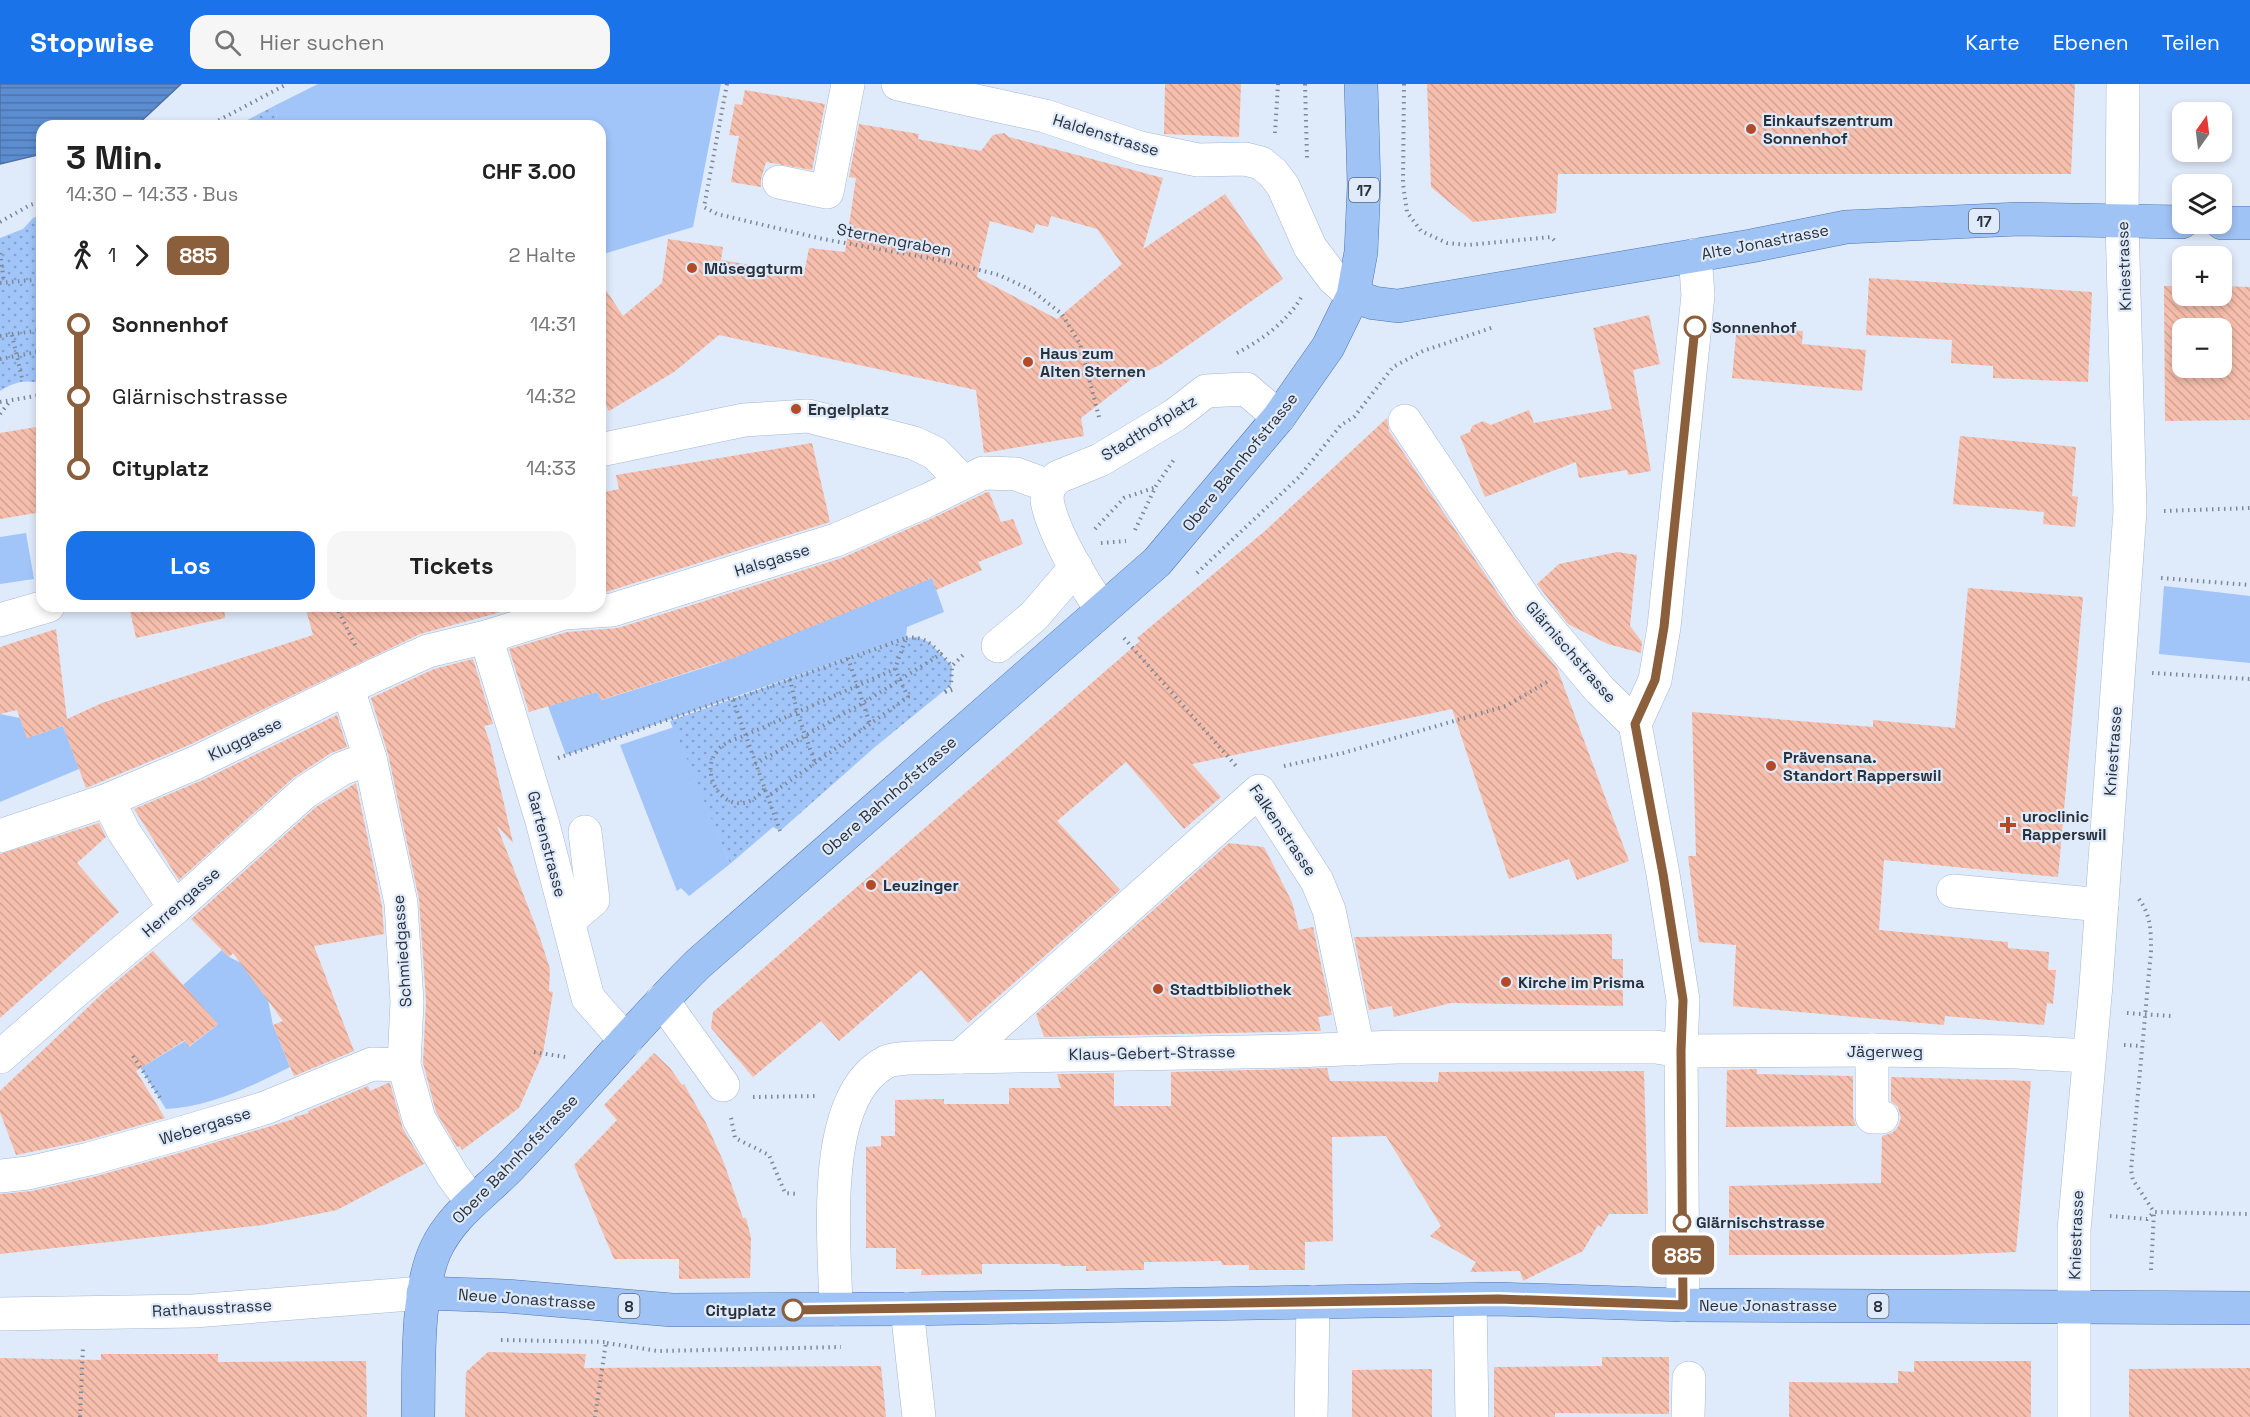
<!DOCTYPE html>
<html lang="de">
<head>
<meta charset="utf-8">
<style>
	:root { --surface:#fff; --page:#f6f6f6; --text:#222; --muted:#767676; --accent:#1a73e8 }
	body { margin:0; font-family:"Space Grotesk",sans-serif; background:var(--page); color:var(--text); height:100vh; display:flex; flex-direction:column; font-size:22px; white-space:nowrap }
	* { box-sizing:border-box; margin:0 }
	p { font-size:20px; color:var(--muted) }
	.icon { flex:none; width:33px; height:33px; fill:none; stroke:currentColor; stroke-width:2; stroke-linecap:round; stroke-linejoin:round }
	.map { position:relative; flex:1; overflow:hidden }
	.panel { position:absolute; left:36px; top:36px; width:570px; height:492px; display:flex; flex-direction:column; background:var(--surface); border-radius:18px; box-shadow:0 3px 9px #0003 }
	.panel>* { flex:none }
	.badge { padding:0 12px; border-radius:9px; font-size:21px; line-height:39px }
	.needle { width:39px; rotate:14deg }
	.fabs { position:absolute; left:2172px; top:18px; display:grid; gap:12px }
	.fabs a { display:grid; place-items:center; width:60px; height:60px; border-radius:12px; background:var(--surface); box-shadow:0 3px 9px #0003; font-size:30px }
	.map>.badge { position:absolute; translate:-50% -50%; box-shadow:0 0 0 3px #fff }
	.legs { display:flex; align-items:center; gap:9px; height:66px; padding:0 30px; font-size:20px }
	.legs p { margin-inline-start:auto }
	.headline { display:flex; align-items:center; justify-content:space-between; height:102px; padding:0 30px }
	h1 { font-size:33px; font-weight:700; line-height:45px }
	.primary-button { display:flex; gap:12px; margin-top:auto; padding:12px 30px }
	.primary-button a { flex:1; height:69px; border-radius:18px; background:var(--accent); color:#fff; font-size:24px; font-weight:700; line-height:69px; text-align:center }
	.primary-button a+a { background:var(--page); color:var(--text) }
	ul { padding:0 30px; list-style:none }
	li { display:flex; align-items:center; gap:21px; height:72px; font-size:22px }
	li i { display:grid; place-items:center; width:9px; height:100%; margin:0 8px; background:currentColor }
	li i::after { content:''; width:15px; height:15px; margin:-8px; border:4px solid; border-radius:50%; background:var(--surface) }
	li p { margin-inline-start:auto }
	li:first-child i { background:linear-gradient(#0000 50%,currentColor 0) }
	li:last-child i { background:linear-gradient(currentColor 50%,#0000 0) }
	header { display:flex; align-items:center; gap:36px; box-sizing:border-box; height:84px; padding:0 30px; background:var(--accent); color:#fff }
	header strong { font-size:28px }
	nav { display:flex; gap:33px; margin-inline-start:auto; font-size:21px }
	.search { width:420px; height:54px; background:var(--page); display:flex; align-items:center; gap:15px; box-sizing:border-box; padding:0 21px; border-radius:18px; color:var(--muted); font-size:22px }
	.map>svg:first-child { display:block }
	.grass { fill:url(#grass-dots) }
	.garden { fill:#a1c5f9 }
	.water { fill:url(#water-rules); stroke:#4e71a4; stroke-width:1.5 }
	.building { fill:url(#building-back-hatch); fill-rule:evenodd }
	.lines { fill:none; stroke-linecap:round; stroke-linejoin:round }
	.minor-casing { stroke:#a6b8d2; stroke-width:34 }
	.major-casing { stroke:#4e76b0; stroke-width:34 }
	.path { stroke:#7f8895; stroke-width:4; stroke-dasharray:1.5 4.5; stroke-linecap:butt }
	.minor { stroke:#fff; stroke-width:33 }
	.major { stroke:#a0c3f5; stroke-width:33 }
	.line-1-casing { stroke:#fff; stroke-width:14 }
	.line-1 { stroke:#8b5e3c; stroke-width:9 }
	.poi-dot { fill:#b34b29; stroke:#dfeafa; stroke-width:2 }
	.stop-1-dot { fill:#fff; stroke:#8b5e3c; stroke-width:3 }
	.labels { text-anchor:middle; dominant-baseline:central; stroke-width:4.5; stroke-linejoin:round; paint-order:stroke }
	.shield { fill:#dfeafa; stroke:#606874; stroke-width:1.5 }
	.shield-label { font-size:15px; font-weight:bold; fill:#2a313b }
	.poi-label { font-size:16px; font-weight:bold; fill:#2a313b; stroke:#dfeafa; text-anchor:start }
	.street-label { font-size:16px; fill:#2a313b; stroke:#dfeafa }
	.stop-label { font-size:16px; font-weight:bold; fill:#2a313b; stroke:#dfeafa; text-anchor:start }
</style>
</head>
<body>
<header>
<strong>Stopwise</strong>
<div class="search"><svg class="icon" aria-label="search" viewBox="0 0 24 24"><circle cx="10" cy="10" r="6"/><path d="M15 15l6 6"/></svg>Hier suchen</div>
<nav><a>Karte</a><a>Ebenen</a><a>Teilen</a></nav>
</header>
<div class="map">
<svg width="2250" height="1333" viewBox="0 0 2250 1333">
	<defs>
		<pattern id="grass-dots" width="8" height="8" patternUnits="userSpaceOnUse" patternTransform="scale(1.5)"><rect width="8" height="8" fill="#a1c5f9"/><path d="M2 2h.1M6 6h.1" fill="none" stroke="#83a1cb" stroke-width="1.8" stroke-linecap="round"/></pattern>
		<pattern id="water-rules" width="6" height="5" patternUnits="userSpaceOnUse" patternTransform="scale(1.5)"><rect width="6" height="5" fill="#5d8dd1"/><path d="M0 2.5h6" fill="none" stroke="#4d74ab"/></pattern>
		<pattern id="building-back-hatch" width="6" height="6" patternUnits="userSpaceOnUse" patternTransform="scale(1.5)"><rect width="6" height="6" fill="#f6beac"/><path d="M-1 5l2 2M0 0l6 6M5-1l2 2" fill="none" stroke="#d3a495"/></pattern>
	</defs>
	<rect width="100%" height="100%" fill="#dfeafa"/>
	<g class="grass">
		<polygon points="274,22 279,42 236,42"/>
		<path d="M42 131V300C26 295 14 298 0 307V154L23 145 33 134Z"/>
		<polygon points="917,553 929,558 952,582 951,601 875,663 780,747 773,743 730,780 670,637 848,574 906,554"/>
	</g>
	<g class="garden">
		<polygon points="318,0 721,0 693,143 600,171 600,42 279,42 274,22"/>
		<polygon points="26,449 34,495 0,500 0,453"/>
		<polygon points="932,494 944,528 907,543 906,554 566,671 548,622 597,608 602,616 716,580"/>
		<polygon points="2164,502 2250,512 2250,579 2159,570"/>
		<polygon points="0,630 20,634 27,654 63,642 79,685 0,718"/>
		<polygon points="674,643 730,780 689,812 681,804 677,807 620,661"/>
		<path d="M222 866 229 873 241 879 268 916 273 941 290 983C252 1002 210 1023 166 1025L133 972 144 982 185 957 189 963 217 941 183 901Z"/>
	</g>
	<polygon class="water" points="0,0 181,0 136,42 42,42 42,70 0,80"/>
	<g class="building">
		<polygon points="1165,0 1241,0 1239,53 1164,50"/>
		<polygon points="1427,0 2075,0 2071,90 1558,90 1556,129 1473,138 1431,103"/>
		<polygon points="745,6 825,20 812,86 766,78 761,95 761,103 731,98 739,52 729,51 735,20 742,21"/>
		<path d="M859 40 919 50 918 55 981 67 993 51 1004 49 1009 53 1163 94 1143 165 1225 110 1283 195 1160 281 1134 293 1081 334 1084 352 984 369 976 306 719 251 674 288 609 327 600 311V197L623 232 662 199 668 155 723 163 721 176 804 190 809 164 845 168 856 94 849 93ZM1051 132 1097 145 1122 180 1057 235 977 193 990 137 1033 149 1036 140 1048 143Z"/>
		<polygon points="1869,194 2092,208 2088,298 1993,294 1993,282 1951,279 1952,256 1866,251"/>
		<path d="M2164 202H2182V212H2222V202L2250 203V336L2165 337ZM2182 244H2222V284H2182Z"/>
		<polygon points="1649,231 1660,280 1633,286 1651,387 1628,391 1627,386 1579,394 1576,378 1485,413 1460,352 1470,348 1472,342 1483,337 1491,341 1529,326 1534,339 1612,325 1593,244"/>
		<polygon points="1737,241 1803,247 1802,260 1866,266 1862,307 1732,294"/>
		<polygon points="1387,334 1389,347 1513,532 1557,584 1629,777 1577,796 1569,775 1509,795 1452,625 1192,680 1221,713 1184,745 1126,678 1057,737 1120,806 968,939 921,886 839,957 821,937 753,993 711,944 713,928 1140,557 1137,554 1266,446"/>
		<polygon points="42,342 42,428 0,435 0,349"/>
		<polygon points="1960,352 2076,363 2072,412 2078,413 2075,443 2043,440 2044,428 1953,420"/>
		<polygon points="812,359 830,438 609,507 600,508 600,409 619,405 616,391"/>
		<polygon points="987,408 989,408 1001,438 1013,435 1023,460 978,478 982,486 936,506 932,494 729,576 729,575 601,616 597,608 529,628 509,565 567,548 618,544 842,474 935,433"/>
		<polygon points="1617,468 1637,471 1630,542 1642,558 1641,569 1608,560 1568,540 1537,500 1559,480"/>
		<polygon points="1968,504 2083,513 2058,793 1884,776 1879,846 2008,858 2008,864 2049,868 2048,886 2056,886 2053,920 2047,919 2044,941 1945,932 1944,941 1733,922 1736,861 1699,858 1688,772 1696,772 1692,628 1873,643 1873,636 1955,644"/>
		<polygon points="129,522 224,522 225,534 136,554"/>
		<polygon points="305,522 523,522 420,550 189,661 86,704 63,642 27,654 17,626 0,630 0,563 56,545 67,635 102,619 313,551"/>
		<polygon points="473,575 493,640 484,642 490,659 513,759 497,742 539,851 550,885 549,907 553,908 543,969 519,1024 462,1066 460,1062 457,1063 436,1028 423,979 426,917 419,815 388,670 371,614 434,585"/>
		<polygon points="337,631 347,663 331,669 293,694 179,796 134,725 205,695"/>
		<polygon points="356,699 382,822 384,850 314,862 354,967 294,992 273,941 283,937 233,869 229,873 191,835 316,723"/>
		<polygon points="99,739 106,753 77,779 119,828 0,934 0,770"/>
		<polygon points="1229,759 1264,763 1292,818 1299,846 1313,843 1332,931 1318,933 1321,947 1044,953 1036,930"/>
		<polygon points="1612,850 1612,875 1623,875 1623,922 1451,919 1394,933 1392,922 1369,926 1354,853"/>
		<polygon points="153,867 218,940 188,963 185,956 136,987 165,1034 84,1057 16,1071 0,1028 0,1007 105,907"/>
		<polygon points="654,969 670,984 682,1001 684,1000 706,1039 724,1079 743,1134 746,1134 751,1154 750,1194 679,1195 679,1175 614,1175 574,1081 617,1036 604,1021"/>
		<polygon points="1327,984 1330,997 1438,998 1439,988 1644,987 1648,1130 1609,1130 1601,1143 1598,1141 1583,1167 1523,1197 1520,1187 1470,1188 1476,1178 1430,1152 1441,1142 1386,1052 1332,1053 1333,1157 1305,1158 1305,1186 1249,1186 1249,1181 1222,1181 1221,1177 1144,1178 1144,1186 1086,1187 1086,1182 1061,1182 1060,1180 982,1180 982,1190 921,1191 922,1185 896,1185 896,1164 866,1164 866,1063 881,1062 881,1052 895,1052 895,1016 944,1015 944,1020 1009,1020 1009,1004 1061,1004 1057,990 1114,989 1114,1022 1171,1022 1171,988"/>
		<polygon points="1757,985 1757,990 1853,992 1853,1033 1856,1042 1726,1043 1727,986"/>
		<polygon points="1891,993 2031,997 2016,1168 1946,1171 1729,1171 1729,1102 1881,1099 1882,1052 1892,1049 1898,1043 1901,1034 1898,1023 1891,1017"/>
		<polygon points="388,999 390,999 403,1045 424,1080 337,1126 263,1141 0,1170 0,1110 32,1107 93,1093 183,1068 294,1035 294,1033 309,1029 308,1027 368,1002 370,1007"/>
		<polygon points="488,1268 586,1270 584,1284 881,1282 886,1333 465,1333 466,1288"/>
		<polygon points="101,1270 218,1270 218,1278 366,1277 367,1333 0,1333 0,1274 101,1276"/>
		<polygon points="1602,1273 1669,1273 1669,1330 1555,1329 1555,1333 1494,1333 1494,1283 1602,1282"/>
		<polygon points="1914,1277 2031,1277 2031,1333 1789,1333 1789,1298 1898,1299 1898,1287 1914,1288"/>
		<polygon points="2250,1284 2250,1333 2129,1333 2129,1285"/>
		<polygon points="1432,1285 1432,1333 1352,1333 1352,1286"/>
	</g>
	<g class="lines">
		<defs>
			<g id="minor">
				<polyline points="898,0 1045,32 1140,64 1198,76 1245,75 1261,79 1273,89 1283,102 1310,163 1333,194 1353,212"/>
				<polyline points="779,98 827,108 848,0"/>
				<polyline points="1405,337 1529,522 1600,606 1635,640 1663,790 1683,916 1681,967 1683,1221"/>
				<polyline points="600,366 744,336 808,332 914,359 935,369 963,398"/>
				<polyline points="1049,402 1058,393 1100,376 1175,331 1206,307 1246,305 1279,333"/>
				<path d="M1049 402C1048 406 1047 411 1047 416 1052 447 1083 499 1102 525"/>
				<polyline points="0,536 48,522"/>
				<polyline points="486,553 542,737 588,914 626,957"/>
				<polyline points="998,562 1034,532 1076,483"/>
				<polyline points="348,605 370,674 401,819 407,918 404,981 419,1035 452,1091 472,1118"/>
				<polyline points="1635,640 1655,596 1664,543 1698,211 1695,171"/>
				<polyline points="108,716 124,748 175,824"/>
				<polyline points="0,752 108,716 197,678 371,593 428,567 486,553 564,529 612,526 836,456 928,416 983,389 1016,390 1049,402"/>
				<polyline points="1953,807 2102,821"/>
				<polyline points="568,837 593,816 585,748"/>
				<polyline points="662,916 723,1001"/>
				<polyline points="1872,966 1872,1033 1882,1033"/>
				<polyline points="0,973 79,904 175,824 305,708 341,685 370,674"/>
				<polyline points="960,973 1259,707 1317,797 1329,826 1358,965"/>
				<polyline points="0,1092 28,1089 89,1075 178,1050 265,1024 372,980 404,981"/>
				<polyline points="1470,1216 1472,1333"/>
				<path d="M836 1225C835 1160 818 1014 886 978 892 975 902 975 909 974L1293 967 1397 963H1656L1681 967 1872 966 2016 968 2089 972"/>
				<polyline points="907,1225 919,1333"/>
				<polyline points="0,1230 194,1227 423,1209"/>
				<polyline points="1311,1333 1313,1218"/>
				<polyline points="1688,1333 1689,1294"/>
				<polyline points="2074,1333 2074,1146 2096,901 2130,427 2122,138 2123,0"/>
			</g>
			<g id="major">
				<polyline points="2222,139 2250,139"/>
				<polyline points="1353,212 1374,219 1398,222 1751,162 1846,143 2019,135 2182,138"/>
				<polyline points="423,1209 506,1212 672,1226 907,1225 1498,1215 1683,1221 2250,1224"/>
				<path d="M418 1333C419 1286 416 1210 435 1167 451 1131 484 1110 510 1083 574 1017 632 945 698 880L1157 478 1279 333 1328 263 1353 212 1361 168 1364 101 1361 0"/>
			</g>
		</defs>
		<use href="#minor" class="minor-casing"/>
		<use href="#major" class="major-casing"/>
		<g class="path">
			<polyline points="727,0 704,123 717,130 823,155 940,176 999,191 1031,206 1062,230 1080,260 1100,337"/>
			<polyline points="1305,0 1307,74"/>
			<polyline points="1404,0 1403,100 1407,128 1421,147 1447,159 1468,161 1551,153 1557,159"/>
			<polyline points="208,42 287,0"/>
			<polyline points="1275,49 1278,0"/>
			<polyline points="0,138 30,121 42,117"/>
			<polyline points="0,169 4,198"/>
			<polyline points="0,199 42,195"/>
			<polyline points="12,251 22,294"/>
			<polyline points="0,252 42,246"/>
			<path d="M1237 269C1262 256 1288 237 1302 212"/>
			<polyline points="0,275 42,267"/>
			<polyline points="0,318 42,311"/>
			<polyline points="0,330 10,317"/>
			<polyline points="2164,427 2250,424"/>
			<polyline points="1095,445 1124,414 1156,403"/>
			<polyline points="1135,446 1156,402 1175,374"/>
			<polyline points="1101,459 1126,457"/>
			<polyline points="1197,489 1299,393 1341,341 1354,333 1393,283 1423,267 1494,243"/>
			<polyline points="2161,494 2250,501"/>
			<polyline points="336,522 356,563"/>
			<path d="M906 554C923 552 930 558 941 570"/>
			<polyline points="1124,554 1236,682"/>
			<polyline points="848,574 870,640"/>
			<polyline points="2152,589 2250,595"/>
			<polyline points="790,595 797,628 815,679"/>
			<polyline points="945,608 956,605"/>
			<polyline points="945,608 951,601 952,582 965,569"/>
			<polyline points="733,616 780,747"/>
			<polyline points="558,674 730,614 733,616 906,554 895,585 908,613 767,713"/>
			<polyline points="755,680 863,619 941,570 952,582"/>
			<polyline points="1284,682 1343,669 1506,622 1547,598"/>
			<path d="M764 705C727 752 679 669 739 654L895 585"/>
			<path d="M2139 815C2151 832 2151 846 2151 867L2131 1086 2133 1096 2154 1128 2250 1130"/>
			<polyline points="2127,929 2171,932"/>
			<polyline points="2124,961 2141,962"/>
			<polyline points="534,968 565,973"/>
			<polyline points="133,972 162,1017"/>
			<polyline points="753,1013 818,1012"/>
			<polyline points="731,1034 735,1054 769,1071 785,1109 798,1110"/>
			<polyline points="2110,1132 2147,1135 2154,1128"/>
			<polyline points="2151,1186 2154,1128"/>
			<polyline points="501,1256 606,1258 595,1333"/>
			<polyline points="607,1259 658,1267 841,1263"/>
			<polyline points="80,1333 83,1263"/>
		</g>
		<use href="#minor" class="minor"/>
		<use href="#major" class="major"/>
	</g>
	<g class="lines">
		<defs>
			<polyline id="line-1" points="793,1226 1498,1215 1683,1221 1681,967 1683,916 1663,790 1635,640 1655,596 1664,543 1695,243"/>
		</defs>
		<use href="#line-1" class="line-1-casing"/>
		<use href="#line-1" class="line-1"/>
	</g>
	<g class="poi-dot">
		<circle cx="1751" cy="45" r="6"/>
		<circle cx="692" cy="184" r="6"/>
		<circle cx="1028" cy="278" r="6"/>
		<circle cx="796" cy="325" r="6"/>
		<circle cx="1771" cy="682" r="6"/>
		<path d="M2005 732h6v6h6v6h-6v6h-6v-6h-6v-6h6z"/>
		<circle cx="871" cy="801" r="6"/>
		<circle cx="1506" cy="898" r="6"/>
		<circle cx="1158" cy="905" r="6"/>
	</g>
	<g class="stop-1-dot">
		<circle cx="1695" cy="243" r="10"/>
		<circle cx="1682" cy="1138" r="8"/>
		<circle cx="793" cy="1226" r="10"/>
	</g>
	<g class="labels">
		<g class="shield">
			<rect x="1349" y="94" width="30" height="24" rx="4.5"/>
			<rect x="1969" y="125" width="30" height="24" rx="4.5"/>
			<rect x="618.5" y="1210" width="21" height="24" rx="4.5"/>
			<rect x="1867.5" y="1210" width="21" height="24" rx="4.5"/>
		</g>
		<g class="shield-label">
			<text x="1364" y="106">17</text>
			<text x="1984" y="137">17</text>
			<text x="629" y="1222">8</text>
			<text x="1878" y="1222">8</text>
		</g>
		<g class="poi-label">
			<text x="1763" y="36">Einkaufszentrum<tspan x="1763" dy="18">Sonnenhof</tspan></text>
			<text x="704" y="184">Müseggturm</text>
			<text x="1040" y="269">Haus zum<tspan x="1040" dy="18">Alten Sternen</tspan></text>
			<text x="808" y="325">Engelplatz</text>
			<text x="1783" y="673">Prävensana.<tspan x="1783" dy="18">Standort Rapperswil</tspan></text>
			<text x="2022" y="732">uroclinic<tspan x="2022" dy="18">Rapperswil</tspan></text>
			<text x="883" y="801">Leuzinger</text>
			<text x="1518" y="898">Kirche im Prisma</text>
			<text x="1170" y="905">Stadtbibliothek</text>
		</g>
		<g class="street-label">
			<text transform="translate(1106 51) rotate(17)">Haldenstrasse</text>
			<text transform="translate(894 156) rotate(11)">Sternengraben</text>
			<text transform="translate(1765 158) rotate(-11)">Alte Jonastrasse</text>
			<text transform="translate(2124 182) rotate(-92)">Kniestrasse</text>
			<text transform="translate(1149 344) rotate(-32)">Stadthofplatz</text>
			<text transform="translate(1240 378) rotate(-51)">Obere Bahnhofstrasse</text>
			<text transform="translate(772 476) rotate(-17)">Halsgasse</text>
			<text transform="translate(1571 568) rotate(49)">Glärnischstrasse</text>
			<text transform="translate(245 655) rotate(-26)">Kluggasse</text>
			<text transform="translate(2113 667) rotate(-86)">Kniestrasse</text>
			<text transform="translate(889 712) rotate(-41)">Obere Bahnhofstrasse</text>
			<text transform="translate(1283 746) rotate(56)">Falkenstrasse</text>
			<text transform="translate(547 760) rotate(75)">Gartenstrasse</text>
			<text transform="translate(181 818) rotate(-41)">Herrengasse</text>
			<text transform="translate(402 867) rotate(-94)">Schmiedgasse</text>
			<text x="1885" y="967">Jägerweg</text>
			<text transform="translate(1152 969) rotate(-1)">Klaus-Gebert-Strasse</text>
			<text transform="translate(205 1042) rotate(-17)">Webergasse</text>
			<text transform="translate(515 1075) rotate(-46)">Obere Bahnhofstrasse</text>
			<text transform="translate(2076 1151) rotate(-88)">Kniestrasse</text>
			<text transform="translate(527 1215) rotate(4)">Neue Jonastrasse</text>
			<text x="1768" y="1221">Neue Jonastrasse</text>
			<text transform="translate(212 1224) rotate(-3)">Rathausstrasse</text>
		</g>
		<g class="stop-label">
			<text x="1712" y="243">Sonnenhof</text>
			<text x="1696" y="1138">Glärnischstrasse</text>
			<text x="776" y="1226" text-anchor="end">Cityplatz</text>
		</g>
	</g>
</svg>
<div class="fabs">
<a><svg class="needle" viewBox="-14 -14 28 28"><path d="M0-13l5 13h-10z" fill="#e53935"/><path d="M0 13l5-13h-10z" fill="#767676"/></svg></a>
<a><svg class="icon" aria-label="layers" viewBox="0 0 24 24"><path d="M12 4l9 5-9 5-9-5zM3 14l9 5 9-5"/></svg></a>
<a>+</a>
<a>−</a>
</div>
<b class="badge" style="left:1683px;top:1171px;background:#8b5e3c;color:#fff">885</b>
<section class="panel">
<div class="headline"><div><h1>3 Min.</h1><p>14:30 – 14:33 · Bus</p></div><b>CHF 3.00</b></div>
<div class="legs"><svg class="icon" aria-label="walk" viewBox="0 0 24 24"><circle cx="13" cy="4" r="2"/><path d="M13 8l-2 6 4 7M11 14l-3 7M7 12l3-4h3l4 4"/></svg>1<svg class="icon" aria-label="forward" viewBox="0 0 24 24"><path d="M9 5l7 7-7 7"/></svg><b class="badge" style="background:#8b5e3c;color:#fff">885</b><p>2 Halte</p></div>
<ul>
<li><i style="color:#8b5e3c"></i><b>Sonnenhof</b><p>14:31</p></li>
<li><i style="color:#8b5e3c"></i><span>Glärnischstrasse</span><p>14:32</p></li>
<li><i style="color:#8b5e3c"></i><b>Cityplatz</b><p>14:33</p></li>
</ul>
<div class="primary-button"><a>Los</a><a>Tickets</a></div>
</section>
</div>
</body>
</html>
